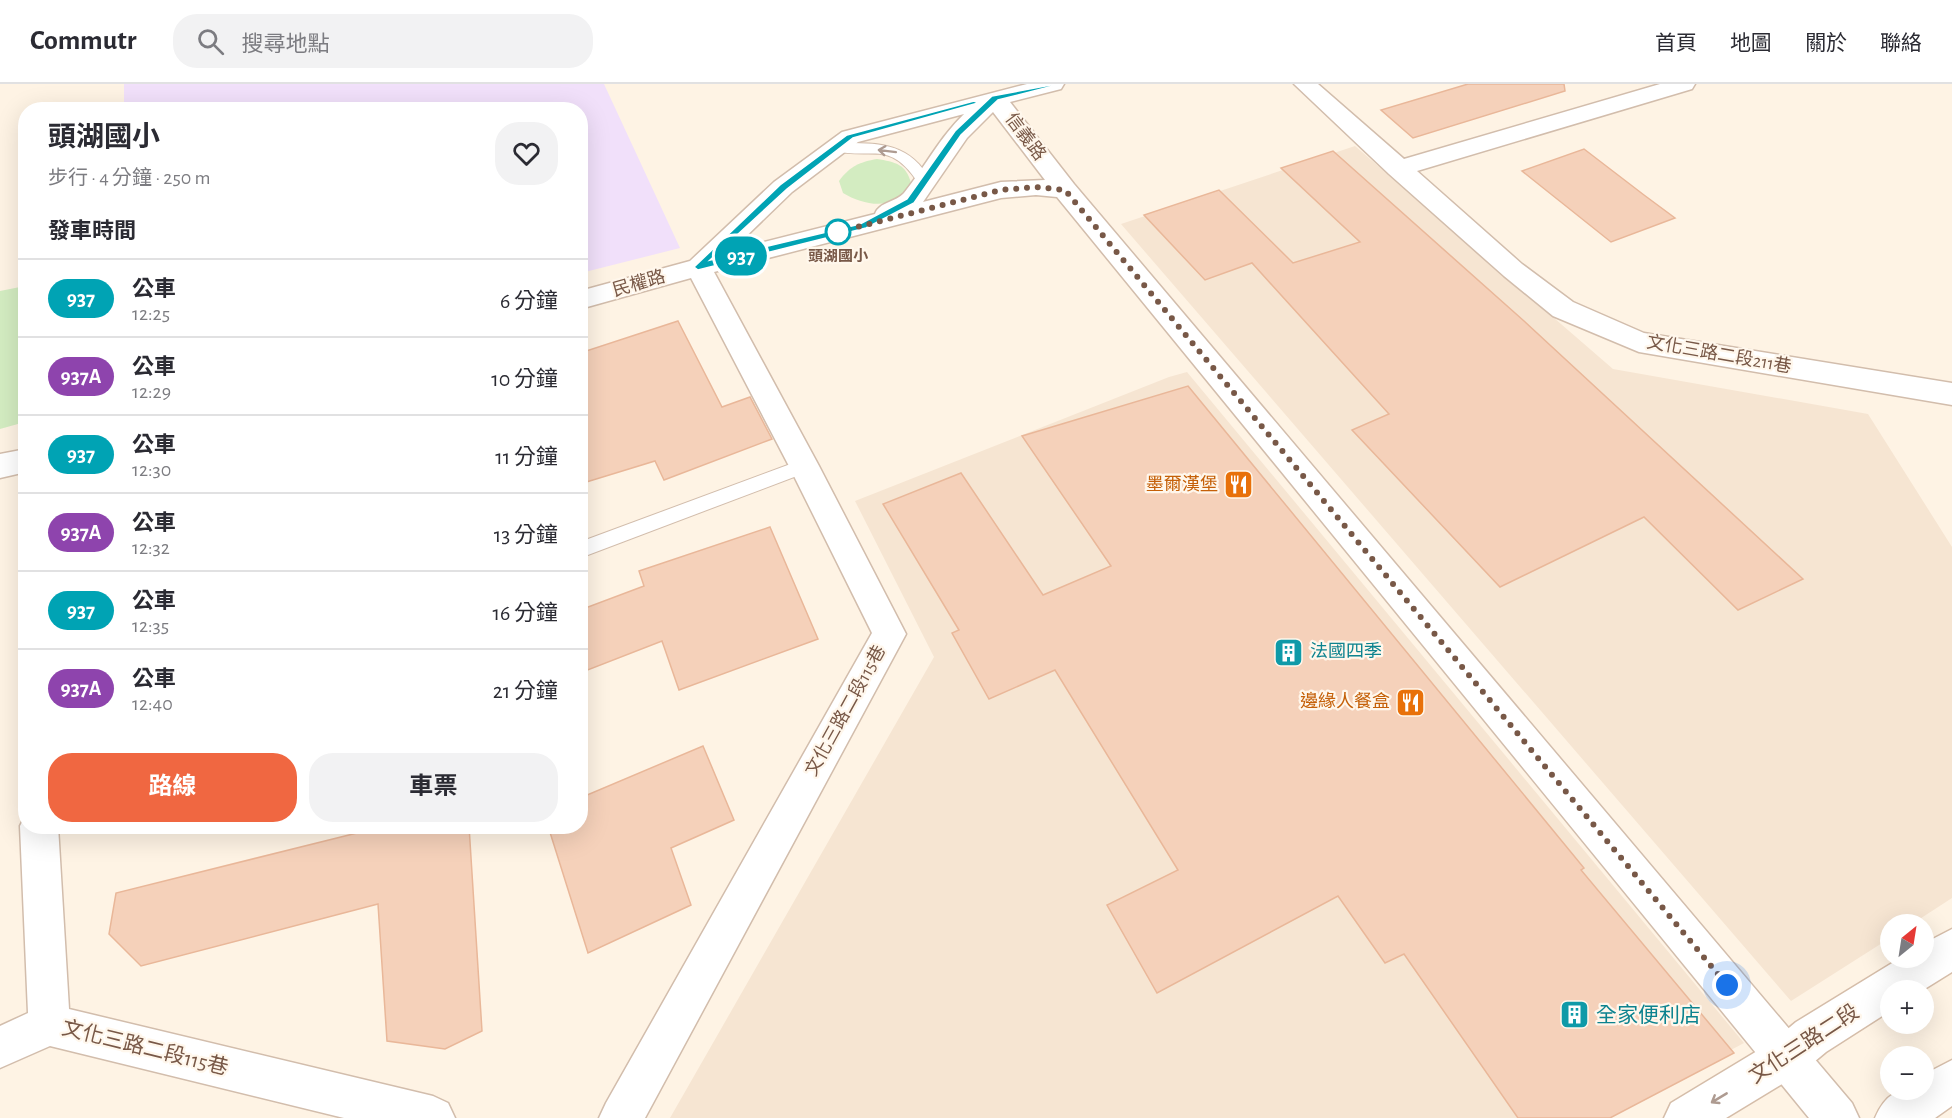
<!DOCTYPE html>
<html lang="zh-TW">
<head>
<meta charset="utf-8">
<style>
	:root { --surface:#fff; --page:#f2f2f3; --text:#2b2b33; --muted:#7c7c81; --line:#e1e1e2; --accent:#f06741 }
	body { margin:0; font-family:"Alegreya Sans","Noto Sans TC",sans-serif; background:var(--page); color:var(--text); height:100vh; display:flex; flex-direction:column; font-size:22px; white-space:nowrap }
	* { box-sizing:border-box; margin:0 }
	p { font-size:20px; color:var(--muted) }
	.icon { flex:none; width:33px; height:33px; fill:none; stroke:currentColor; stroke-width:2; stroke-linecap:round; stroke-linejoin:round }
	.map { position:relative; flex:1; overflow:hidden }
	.panel { position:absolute; left:18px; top:18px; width:570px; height:732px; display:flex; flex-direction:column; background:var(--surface); border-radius:24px; box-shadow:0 6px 24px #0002 }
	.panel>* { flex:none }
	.badge { padding:0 12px; border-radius:20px; font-size:21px; line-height:39px }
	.needle { width:39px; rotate:30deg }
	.buttons { position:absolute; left:1880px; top:830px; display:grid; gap:12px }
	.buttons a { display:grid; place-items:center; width:54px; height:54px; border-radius:50%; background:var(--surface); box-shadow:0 6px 24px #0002; font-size:30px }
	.you { position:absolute; width:30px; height:30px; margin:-15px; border:4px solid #fff; border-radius:50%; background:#1a73e8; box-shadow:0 0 0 9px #1a73e833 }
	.map>.badge { position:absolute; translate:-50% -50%; box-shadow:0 0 0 3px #fff }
	h2 { padding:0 30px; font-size:22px; line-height:54px }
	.round { display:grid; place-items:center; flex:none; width:63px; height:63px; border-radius:24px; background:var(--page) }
	.overview { display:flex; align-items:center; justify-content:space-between; height:102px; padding:0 30px }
	h1 { font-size:28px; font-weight:700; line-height:45px }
	.primary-button { display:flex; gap:12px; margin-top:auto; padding:12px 30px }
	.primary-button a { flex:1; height:69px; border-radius:24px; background:var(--accent); color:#fff; font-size:24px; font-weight:700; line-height:69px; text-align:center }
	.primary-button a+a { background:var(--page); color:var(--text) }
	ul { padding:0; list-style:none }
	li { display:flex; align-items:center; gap:18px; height:78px; padding:0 30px; border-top:2px solid var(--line) }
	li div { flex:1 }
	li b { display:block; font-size:22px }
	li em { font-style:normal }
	li .badge { min-width:66px; font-weight:700; text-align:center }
	header { display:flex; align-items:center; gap:36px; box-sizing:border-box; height:84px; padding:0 30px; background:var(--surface); border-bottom:2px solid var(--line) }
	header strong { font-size:28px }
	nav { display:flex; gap:33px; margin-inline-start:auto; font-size:21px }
	.search { width:420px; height:54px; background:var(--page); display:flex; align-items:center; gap:15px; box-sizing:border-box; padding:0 21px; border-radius:24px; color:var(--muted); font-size:22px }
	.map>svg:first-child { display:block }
	.residential { fill:#f6e5d2 }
	.education { fill:#f1e0fa }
	.green { fill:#d3ecc1 }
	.building { fill:#f5d1ba; stroke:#e9b799; stroke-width:1.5 }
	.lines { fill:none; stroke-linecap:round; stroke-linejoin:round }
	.lane-casing { stroke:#d2bdac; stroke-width:2 }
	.street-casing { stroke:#d2bdac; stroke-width:3 }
	.secondary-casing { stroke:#d5bda9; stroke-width:3 }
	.lane { fill:#fff; fill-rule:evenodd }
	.street { fill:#fff; fill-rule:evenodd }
	.secondary { fill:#fff; fill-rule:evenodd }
	.oneway { stroke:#ae9b91 }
	.line { fill:#00a3b4; stroke:#fff; stroke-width:1.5 }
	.walk { stroke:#785847; stroke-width:6; stroke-dasharray:0 10.8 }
	.stop-dot { fill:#fff; stroke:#00a3b4; stroke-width:3 }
	.labels { text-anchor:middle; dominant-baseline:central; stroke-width:4.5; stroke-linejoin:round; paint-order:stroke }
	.far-stop-label { font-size:15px; font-weight:bold; fill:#785847; stroke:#fff7ec }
	.street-label { font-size:18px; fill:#785847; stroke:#fff7ec }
	.food-label { font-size:18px; fill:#c56008; stroke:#fff7ec; text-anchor:end }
	.culture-label { font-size:18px; fill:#0d838f; stroke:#fff7ec; text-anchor:start }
	.near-culture-label { font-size:21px; fill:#0d838f; stroke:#fff7ec; text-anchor:start }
	.near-street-label { font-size:21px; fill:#785847; stroke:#fff7ec }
</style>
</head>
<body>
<header>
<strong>Commutr</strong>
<div class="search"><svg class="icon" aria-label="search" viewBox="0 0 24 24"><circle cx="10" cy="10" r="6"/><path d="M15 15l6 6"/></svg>搜尋地點</div>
<nav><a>首頁</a><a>地圖</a><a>關於</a><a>聯絡</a></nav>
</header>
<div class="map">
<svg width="1952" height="1034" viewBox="0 0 1952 1034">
	<rect width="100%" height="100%" fill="#fef3e4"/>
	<g class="residential">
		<polygon points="1355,62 1613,285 1868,330 1952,463 1952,814 1912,840 1890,840 1890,854 1791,917 1121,140"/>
		<polygon points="1187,288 1744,959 1603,1034 670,1034 934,573 855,417 1169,293"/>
	</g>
	<polygon class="education" points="124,0 604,0 680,164 581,189 580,26 124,25"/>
	<g class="green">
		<path d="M877 75C895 78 906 80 911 99 898 127 866 123 843 109L839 97C850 82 860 78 877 75Z"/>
		<polygon points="25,202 25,338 0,345 0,207"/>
	</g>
	<g class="building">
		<polygon points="1468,0 1564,0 1565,7 1413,54 1381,26"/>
		<polygon points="1584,65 1644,111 1675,134 1611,158 1522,87"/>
		<polygon points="1333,67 1524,237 1803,495 1738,526 1644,433 1500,503 1352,346 1389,330 1252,179 1205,196 1144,131 1219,106 1293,179 1360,158 1281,84"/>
		<polygon points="678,237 722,323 750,313 772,355 664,396 655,377 580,400 580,269"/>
		<polygon points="1188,302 1584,784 1581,786 1734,969 1610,1034 1518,1034 1404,870 1385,879 1338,812 1157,909 1107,821 1178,786 1055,586 989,615 952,549 959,546 883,420 961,389 1043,511 1111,482 1022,352"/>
		<polygon points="770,443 818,555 679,606 662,557 580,589 580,526 644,502 639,487"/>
		<polygon points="703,662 734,736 671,764 691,821 588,869 548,742 580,742 580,714"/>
		<polygon points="385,742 469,742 482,947 445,965 387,957 378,820 141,882 109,850 116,809"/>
	</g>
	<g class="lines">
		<defs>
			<g id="lane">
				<path d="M836 59C877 59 909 57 931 97L929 100H919C889 54 873 77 831 66L829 63 831 60Z"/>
				<polygon points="804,375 810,377 813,382 810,387 580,474 580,458"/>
			</g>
			<g id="street">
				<path d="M1027 0H1064L1061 5 1010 18 1074 100 1852 1019 1859 1034H1809L1057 113 1036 111 1001 114 714 188 819 382 906 550 645 1034H599L606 1019 872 549 789 382 691 194 580 225V207L690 177 774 98 842 48ZM993 28 1045 96 1001 98 923 118 967 54ZM964 30C940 53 925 83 904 109 896 118 879 118 875 130L732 166 792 108 858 58Z"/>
				<polygon points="1294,0 1318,0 1404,75 1660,0 1695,0 1692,5 1417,87 1522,180 1573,218 1644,249 1952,299 1952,321 1639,268 1553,232 1504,192 1389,90"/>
				<polygon points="26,365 26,388 0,394 0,370"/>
				<polygon points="26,730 26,742 58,742 69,925 433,1012 448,1019 455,1034 344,1034 50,962 0,984 0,942 28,929 20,742"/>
			</g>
			<g id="secondary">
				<polygon points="1952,845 1952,888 1923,906 1890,906 1890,927 1826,968 1802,988 1726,1034 1664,1034 1671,1019 1772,958 1796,938 1902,873 1923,873 1923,860"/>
				<path d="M1952 976V1022L1935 1034H1875C1886 1009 1897 1005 1923 1005V991Z"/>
			</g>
		</defs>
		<use href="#lane" class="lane-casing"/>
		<use href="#street" class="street-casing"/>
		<use href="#secondary" class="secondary-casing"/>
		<use href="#lane" class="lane"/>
		<use href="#street" class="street"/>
		<use href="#secondary" class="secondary"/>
	</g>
	<defs><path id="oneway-shaft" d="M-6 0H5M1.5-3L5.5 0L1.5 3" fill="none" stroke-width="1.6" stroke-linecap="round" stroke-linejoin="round" transform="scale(1.5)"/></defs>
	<g class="oneway">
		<use href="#oneway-shaft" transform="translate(887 67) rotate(-173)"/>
		<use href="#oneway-shaft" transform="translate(1719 1014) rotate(149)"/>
	</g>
	<polygon class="line" points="1053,2 998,16 961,51 914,119 866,144 698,186 694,183 780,101 847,51 974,17 978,19 853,54 787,105 710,176 860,140 907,115 955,47 992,12 1056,0 1057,0"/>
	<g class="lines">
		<polyline class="walk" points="838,148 1001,106 1036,103 1065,106 1727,901"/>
	</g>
	<defs>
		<symbol id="restaurant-square" viewBox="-11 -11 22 22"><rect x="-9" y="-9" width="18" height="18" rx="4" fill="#e8710a" stroke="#fff7ec"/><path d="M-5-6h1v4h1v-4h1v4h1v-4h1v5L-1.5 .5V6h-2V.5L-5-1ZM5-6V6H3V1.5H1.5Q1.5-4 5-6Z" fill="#fff"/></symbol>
		<symbol id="building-square" viewBox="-11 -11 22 22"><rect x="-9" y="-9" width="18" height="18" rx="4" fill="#0f9aa8" stroke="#fff7ec"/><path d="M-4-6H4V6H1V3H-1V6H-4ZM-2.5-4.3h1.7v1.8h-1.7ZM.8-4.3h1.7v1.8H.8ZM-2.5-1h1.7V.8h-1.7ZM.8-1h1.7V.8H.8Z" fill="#fff"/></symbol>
	</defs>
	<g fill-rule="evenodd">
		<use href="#restaurant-square" x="1222" y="384" width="33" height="33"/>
		<use href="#building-square" x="1272" y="552" width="33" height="33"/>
		<use href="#restaurant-square" x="1394" y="602" width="33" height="33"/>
		<use href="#building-square" x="1558" y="914" width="33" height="33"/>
	</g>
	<circle class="stop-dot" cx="838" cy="148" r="12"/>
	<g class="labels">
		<g class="far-stop-label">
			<text x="838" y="172">頭湖國小</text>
		</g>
		<g class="street-label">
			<text transform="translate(1025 53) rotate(53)">信義路</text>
			<text transform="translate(639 200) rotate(-16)">民權路</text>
			<text transform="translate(1719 271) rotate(10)">文化三路二段211巷</text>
			<text transform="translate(846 627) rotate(-61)">文化三路二段115巷</text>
		</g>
		<g class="food-label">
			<text x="1218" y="401">墨爾漢堡</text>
			<text x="1390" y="618">邊緣人餐盒</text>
		</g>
		<g class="culture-label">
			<text x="1310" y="568">法國四季</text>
		</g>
		<g class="near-culture-label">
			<text x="1596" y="931">全家便利店</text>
		</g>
		<g class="near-street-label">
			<text transform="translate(1804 960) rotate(-33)">文化三路二段</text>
			<text transform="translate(145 964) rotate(14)">文化三路二段115巷</text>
		</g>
	</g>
</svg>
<div class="buttons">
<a><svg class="needle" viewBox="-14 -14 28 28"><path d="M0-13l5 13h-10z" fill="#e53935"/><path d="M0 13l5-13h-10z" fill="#7c7c81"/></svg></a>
<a>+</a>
<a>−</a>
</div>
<div class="you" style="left:1727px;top:901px"></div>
<b class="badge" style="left:741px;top:172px;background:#00a3b4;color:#fff">937</b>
<section class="panel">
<div class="overview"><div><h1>頭湖國小</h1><p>步行 · 4 分鐘 · 250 m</p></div><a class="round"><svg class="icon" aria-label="heart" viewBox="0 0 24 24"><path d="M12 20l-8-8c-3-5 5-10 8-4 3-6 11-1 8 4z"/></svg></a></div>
<h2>發車時間</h2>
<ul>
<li><span class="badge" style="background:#00a3b4;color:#fff">937</span><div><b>公車</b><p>12:25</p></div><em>6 分鐘</em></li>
<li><span class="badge" style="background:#8e44ad;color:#fff">937A</span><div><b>公車</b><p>12:29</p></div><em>10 分鐘</em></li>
<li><span class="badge" style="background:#00a3b4;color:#fff">937</span><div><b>公車</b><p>12:30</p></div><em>11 分鐘</em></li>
<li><span class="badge" style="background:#8e44ad;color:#fff">937A</span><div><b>公車</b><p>12:32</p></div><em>13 分鐘</em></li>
<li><span class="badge" style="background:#00a3b4;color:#fff">937</span><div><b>公車</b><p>12:35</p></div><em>16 分鐘</em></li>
<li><span class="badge" style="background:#8e44ad;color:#fff">937A</span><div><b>公車</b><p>12:40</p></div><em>21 分鐘</em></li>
</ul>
<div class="primary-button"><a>路線</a><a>車票</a></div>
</section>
</div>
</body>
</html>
